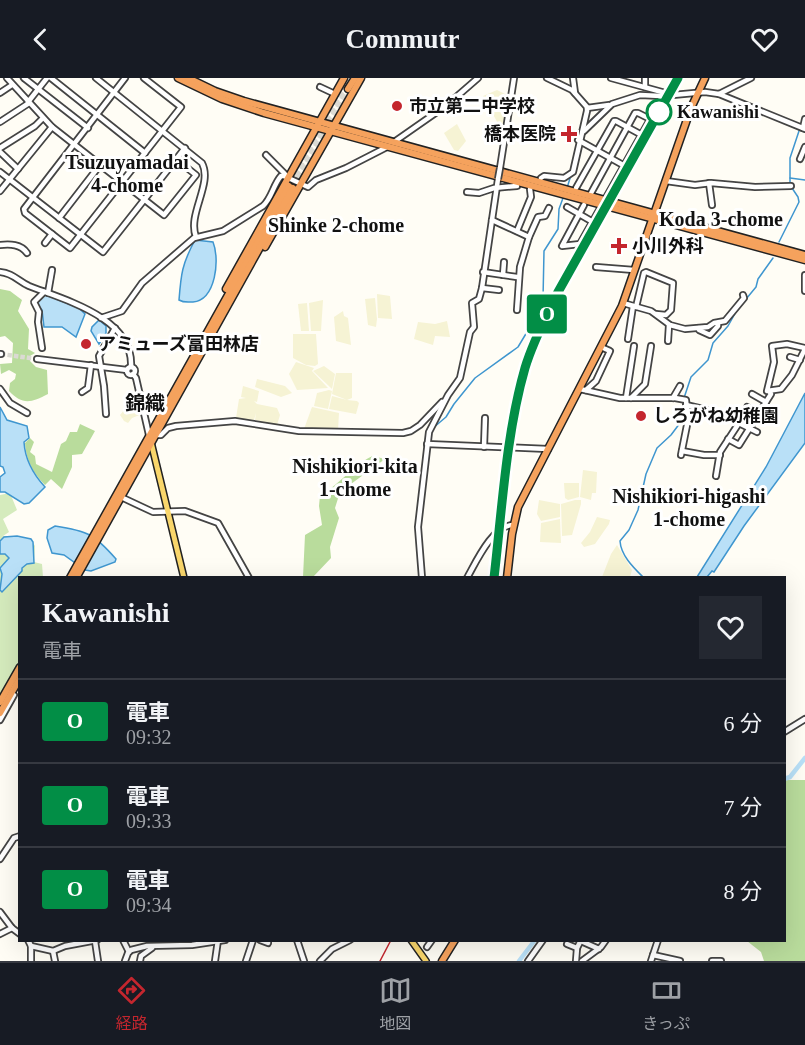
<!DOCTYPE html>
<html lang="ja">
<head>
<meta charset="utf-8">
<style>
	:root { --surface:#171b24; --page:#242831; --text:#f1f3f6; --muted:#9ea1a6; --line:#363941; --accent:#c4262e }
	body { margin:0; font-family:"Times New Roman","Noto Sans JP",serif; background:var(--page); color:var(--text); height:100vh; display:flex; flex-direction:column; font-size:22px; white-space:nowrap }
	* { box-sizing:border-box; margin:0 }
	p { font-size:20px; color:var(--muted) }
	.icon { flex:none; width:33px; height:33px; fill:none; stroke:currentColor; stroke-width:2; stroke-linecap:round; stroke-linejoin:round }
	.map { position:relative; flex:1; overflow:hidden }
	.side { position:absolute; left:18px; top:498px; width:768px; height:366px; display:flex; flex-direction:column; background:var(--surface); border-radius:0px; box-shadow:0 6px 24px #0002 }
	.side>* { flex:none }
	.badge { padding:0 12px; border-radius:4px; font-size:21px; line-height:39px }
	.map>.badge { position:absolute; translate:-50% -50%; box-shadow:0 0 0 3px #fff }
	.round { display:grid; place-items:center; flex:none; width:63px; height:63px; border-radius:0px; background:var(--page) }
	.head { display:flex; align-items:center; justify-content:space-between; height:102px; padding:0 24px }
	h1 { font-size:28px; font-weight:600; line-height:45px }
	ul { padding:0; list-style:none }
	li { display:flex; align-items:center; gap:18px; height:84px; padding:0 24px; border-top:2px solid var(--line) }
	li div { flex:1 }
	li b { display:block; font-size:22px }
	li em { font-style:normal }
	li .badge { min-width:66px; font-weight:700; text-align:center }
	header { display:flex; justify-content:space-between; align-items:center; height:78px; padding:0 24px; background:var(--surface); font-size:27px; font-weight:600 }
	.dock { display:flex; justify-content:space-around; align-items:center; height:84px; border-top:2px solid var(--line); background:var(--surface); font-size:16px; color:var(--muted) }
	.dock a { display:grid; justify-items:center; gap:3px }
	.dock .current { color:var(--accent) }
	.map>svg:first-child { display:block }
	.farmland { fill:#f6f3d4 }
	.green { fill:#d5ebbd }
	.forest { fill:#b9dc9c }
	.water { fill:#b9e0f7; stroke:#3f96cf; stroke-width:1.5 }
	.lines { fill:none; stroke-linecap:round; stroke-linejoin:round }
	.stream { stroke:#3f96cf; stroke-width:1.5 }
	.canal { stroke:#b9e0f7; stroke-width:4.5 }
	.minor-tunnel { stroke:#dbdad3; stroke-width:4.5; stroke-dasharray:4.5 2; stroke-linecap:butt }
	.highway-tunnel { stroke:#dbdad3; stroke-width:6; stroke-dasharray:6 3; stroke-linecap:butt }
	.minor-casing { stroke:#444; stroke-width:8 }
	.major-casing { stroke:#222; stroke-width:8 }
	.highway-casing { stroke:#222; stroke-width:9 }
	.minor { stroke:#fff; stroke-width:4.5 }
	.major { stroke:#f9d66b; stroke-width:5 }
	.highway { stroke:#f5a25d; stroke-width:6 }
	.rail { stroke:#c4262e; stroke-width:1.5 }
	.minor-bridge-casing { stroke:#444; stroke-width:8; stroke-linecap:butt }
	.minor-bridge { stroke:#fff; stroke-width:4.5 }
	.line-casing { stroke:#fff; stroke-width:14 }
	.line { stroke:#028e46; stroke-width:9 }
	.poi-dot { fill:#c4262e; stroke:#fff; stroke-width:2 }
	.stop-dot { fill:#fff; stroke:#028e46; stroke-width:3 }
	.labels { text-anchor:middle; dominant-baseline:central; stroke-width:6; stroke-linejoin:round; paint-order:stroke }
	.poi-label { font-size:18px; font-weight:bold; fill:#111; stroke:#fff; text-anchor:start }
	.stop-label { font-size:18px; font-weight:bold; fill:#111; stroke:#fff; text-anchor:start }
	.neighbourhood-label { font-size:20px; font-weight:bold; fill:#111; stroke:#fff }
</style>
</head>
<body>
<header><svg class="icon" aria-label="back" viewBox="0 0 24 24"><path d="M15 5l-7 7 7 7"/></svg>Commutr<svg class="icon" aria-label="heart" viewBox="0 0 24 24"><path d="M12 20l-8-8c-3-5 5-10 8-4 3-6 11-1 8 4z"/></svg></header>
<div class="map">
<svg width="805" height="883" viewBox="0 0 805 883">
	<rect width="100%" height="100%" fill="#fffdf5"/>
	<g class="farmland">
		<polygon points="497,12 509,18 504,51 501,51 483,18"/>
		<polygon points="457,46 466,63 458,73 454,72 444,55"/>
		<polygon points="377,216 390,218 392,241 378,240"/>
		<polygon points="375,220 377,241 376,249 368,247 365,221"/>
		<polygon points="323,222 321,253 311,253 309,225"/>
		<polygon points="307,225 309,253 301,253 298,226"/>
		<polygon points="343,233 344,238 348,240 351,267 336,263 334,239"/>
		<polygon points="447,243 450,259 435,258 433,267 414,261 418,244 435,246"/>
		<polygon points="293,256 316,256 318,286 315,288 306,287 293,280"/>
		<polygon points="296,284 314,290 312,293 328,310 297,312 289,296"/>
		<polygon points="324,288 335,296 332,311 313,293"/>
		<polygon points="336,295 352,295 352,320 347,322 357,323 359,325 356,336 329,331 332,318 347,322 332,316"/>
		<polygon points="257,301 285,308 292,315 281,319 255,309"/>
		<polygon points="243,308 259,313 257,324 254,323 257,326 277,330 280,337 277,347 255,342 256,335 254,342 236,340 239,321 246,320 241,319"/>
		<polygon points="329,312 332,313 328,331 314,328 317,315"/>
		<polygon points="138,320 142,336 132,340 128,345 124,343 120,337 129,326"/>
		<polygon points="312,329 339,335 338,352 304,351"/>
		<polygon points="583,392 597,394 596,415 592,415 591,422 580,419"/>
		<polygon points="564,405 579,405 579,419 568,422 565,420"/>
		<polygon points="539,422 560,426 560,439 541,443 537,436"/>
		<polygon points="575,422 581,422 581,426 572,457 562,458 561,426"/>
		<polygon points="597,439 610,442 609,446 595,466 584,469 581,465 590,454"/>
		<polygon points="560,441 561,465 540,464 541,445"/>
		<polygon points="617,467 632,492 630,499 602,499 611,476"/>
	</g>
	<polygon class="green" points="10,415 17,432 3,441 9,454 3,458 17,458 31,461 35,468 34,484 42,486 43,499 20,500 19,584 0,616 0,417"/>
	<g class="forest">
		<path d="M0 211 10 213 22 222 18 233 29 251 28 271 35 275 30 278V283L36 289 47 292 48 316C31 325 22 327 9 313L10 305 15 301 16 296 9 292 1 296 0 286 12 285 13 265 5 258 0 259Z"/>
		<path d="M80 346 95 353 82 376 72 377V389L62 411 51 401 45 407C33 395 26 382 25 365L30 360 34 364 30 374 35 378 36 386 52 394 61 366 66 363 70 354H77Z"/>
		<path d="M373 378 385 381 340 414 335 430 339 440 330 469 331 480 313 499H303L305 457 322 447 319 428 321 407 329 412C339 404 366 379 373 378Z"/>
		<polygon points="785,702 805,702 805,883 764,883 761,874 747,863 784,862"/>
	</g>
	<g class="water">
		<path d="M195 162 213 164C220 181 216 222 193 224 187 224 184 225 179 222 181 196 182 186 195 162Z"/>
		<polygon points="44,216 79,230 85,236 76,259 62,249 44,249 42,232 37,227 37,222"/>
		<polygon points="99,242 106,248 106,255 99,266 91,253 92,249"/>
		<polygon points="805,315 805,365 744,448 714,494 712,493 707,499 697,499 766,389"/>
		<path d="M0 329 7 342 27 348 29 360 24 364C25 382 33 396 45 409L29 425 24 426 5 414H0V399L5 395 3 389 0 388Z"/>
		<path d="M55 448C88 453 94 456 116 481L115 484 91 493 85 492 64 477 52 475 47 460 48 452Z"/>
		<polygon points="17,458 31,461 33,464 34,485 27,486 22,490 22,493 2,514 0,512 2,496 0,490 9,480 5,476 0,476 0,463 4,459"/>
	</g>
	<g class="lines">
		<g class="stream">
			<polyline points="790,100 805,102"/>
			<polyline points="790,106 790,80 802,44"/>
			<polyline points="567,110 571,97"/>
			<polyline points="779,164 799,124 798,119 792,110"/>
			<polyline points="684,320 691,299 708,282 713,265 728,248 737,232 756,209 758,201 773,180"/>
			<polyline points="433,350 446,339 454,326 475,300 518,269 527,254 543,221 544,173 558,151 559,131 563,120"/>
			<path d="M644 500C634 490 621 478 620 463L629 452 638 432 646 396 657 370 671 357 686 337"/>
		</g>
		<g class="canal">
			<polyline points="784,701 790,699 805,680"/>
			<polyline points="519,883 535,862"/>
		</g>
		<polyline class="minor-tunnel" points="1,276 37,281"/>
		<g class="highway-tunnel">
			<polyline points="290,105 344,9"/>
			<polyline points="294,108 348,11"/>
		</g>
		<defs>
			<g id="minor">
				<polyline points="7,0 52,49 164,137 196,97 176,81"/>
				<polyline points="24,0 88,50"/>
				<polyline points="51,0 145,75"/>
				<path d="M96 0 202 85C213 106 187 136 196 159"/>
				<polyline points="125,0 24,131 25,135 70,170 181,29 144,0"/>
				<polyline points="573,0 575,15"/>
				<polyline points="611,0 673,17 705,14 719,16 751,0"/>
				<polyline points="320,9 335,16"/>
				<polyline points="645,9 645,0"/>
				<polyline points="0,15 12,7"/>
				<polyline points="719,16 805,51"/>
				<polyline points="28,24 47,0"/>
				<polyline points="587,30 609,27"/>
				<polyline points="0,44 29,25"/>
				<polyline points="803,50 805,41"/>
				<polyline points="584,53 612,26 640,17 661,18"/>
				<polyline points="578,62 623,87"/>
				<polyline points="394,64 447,27 478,0"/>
				<polyline points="0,70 35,48 43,40"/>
				<polyline points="0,74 18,91"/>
				<polyline points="266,77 285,96 284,98 308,109 316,102 346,90 387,69"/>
				<polyline points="800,81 805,69"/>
				<polyline points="500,90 514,0"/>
				<polyline points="0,94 103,174 185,70"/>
				<polyline points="541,100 544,98 564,100 573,94 587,33 587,29 572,12 547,0"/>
				<polyline points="666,103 695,107 711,105 755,109 791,108"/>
				<polyline points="709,105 712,127"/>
				<polyline points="576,110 614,43 616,43 640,56"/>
				<polyline points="0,113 52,49"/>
				<polyline points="467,114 479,115 494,110 517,108"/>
				<polyline points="590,117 635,35 638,35 648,40"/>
				<polyline points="584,127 562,168 580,166 665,15"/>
				<polyline points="567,129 593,144"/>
				<polyline points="59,140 100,87"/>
				<polyline points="492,142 529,159"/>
				<polyline points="517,153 531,119 530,111"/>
				<polyline points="45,165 52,156"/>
				<path d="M0 167C10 166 21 166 27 175"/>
				<polyline points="596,189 634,192"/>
				<path d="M0 194C13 195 18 203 29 208 65 222 134 240 131 289"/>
				<polyline points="483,194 517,199"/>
				<polyline points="503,197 504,184"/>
				<polyline points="805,197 805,213"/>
				<polyline points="482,210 499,212"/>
				<polyline points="48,215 52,192"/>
				<polyline points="623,225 651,233 670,247 685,251 708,249 714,245 725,243 744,220 743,217"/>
				<polyline points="636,229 644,195 646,194 673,205 671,232 666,237 656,236"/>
				<polyline points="517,232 520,189 529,159 538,139 545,138 549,130"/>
				<path d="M101 240 122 233 142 205 194 160 223 153 263 128C272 120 273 107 281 98H284"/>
				<polyline points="699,250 699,252 710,257 718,248 718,245"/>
				<polyline points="628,261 633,228"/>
				<polyline points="668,263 669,247"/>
				<polyline points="42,270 38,244 39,234 34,224 44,214"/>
				<polyline points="805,270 787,266 772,268 774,284 767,313 781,311 792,297 805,271"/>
				<polyline points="0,276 1,276"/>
				<polyline points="790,279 800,282"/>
				<polyline points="37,281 127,292"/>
				<circle cx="131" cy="293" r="4"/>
				<polyline points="133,296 136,300 149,357 161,357 168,350 176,348 235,343 299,353 403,355 411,353 420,347 442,324"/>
				<polyline points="0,311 10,325 27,335"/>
				<polyline points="580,311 620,320 675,320 686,322 688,342 681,377"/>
				<polyline points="586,312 596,303 610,273 601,269"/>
				<polyline points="82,314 88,310 91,287"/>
				<polyline points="752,316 766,324"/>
				<polyline points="626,320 634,268"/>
				<polyline points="631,320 645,306 651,268"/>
				<polyline points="673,320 680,308"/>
				<polyline points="686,327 716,334 757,354"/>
				<polyline points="747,329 759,336"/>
				<polyline points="106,336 104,308 99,278 115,250"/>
				<polyline points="728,361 739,367 771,316 769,313"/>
				<polyline points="427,366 548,371"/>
				<polyline points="484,369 485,340"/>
				<polyline points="682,373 704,377 720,377"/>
				<polyline points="716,398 720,374 739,345"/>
				<polyline points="121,419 153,434 185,433 218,445 249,500"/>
				<polyline points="422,500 418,449 429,354 448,317 460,300 470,254 474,249 472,225 479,221 482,210 498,101"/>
				<path d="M467 500C476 484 493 446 514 447"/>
				<polyline points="0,642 14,617 11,615"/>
				<polyline points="784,654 805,641"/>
				<polyline points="0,781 14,760 20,758"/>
				<polyline points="0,834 12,850 20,856"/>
				<polyline points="0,856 12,850"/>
				<polyline points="28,862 31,868 53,873 65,868 97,862"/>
				<polyline points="123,862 129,874"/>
				<polyline points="260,862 268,865 268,862"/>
				<polyline points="297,862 304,883"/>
				<polyline points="95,863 98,883"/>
				<polyline points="581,863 599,871"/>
				<polyline points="567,866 577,870"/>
				<polyline points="31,868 31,883"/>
				<polyline points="427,869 432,862"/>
				<polyline points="53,873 55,883"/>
				<polyline points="653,877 680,883"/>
				<polyline points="125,883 128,875 131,872 147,868 192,867 225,862"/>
				<polyline points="140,883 141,878 152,870"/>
				<polyline points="215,883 218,862"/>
				<polyline points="246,883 253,862"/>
				<polyline points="320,883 332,871 350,862"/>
				<polyline points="528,883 543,862"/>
				<polyline points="576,883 577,870 581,862"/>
				<polyline points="582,883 601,869 606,862"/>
				<polyline points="651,883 658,862"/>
				<polyline points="712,883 721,883"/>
			</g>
			<g id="major">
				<polyline points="151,364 184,500"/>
				<polyline points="411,862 426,883"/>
			</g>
			<g id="highway">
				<polyline points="178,0 222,21 264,35 805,182"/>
				<polyline points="188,0 215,13 244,23 805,177"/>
				<polyline points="348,11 355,0"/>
				<polyline points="265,169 361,0"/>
				<polyline points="226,211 344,0"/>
				<polyline points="70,500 289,108"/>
				<polyline points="76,500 293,110"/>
				<polyline points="507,500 512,456 518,429 622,228 691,30 705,0"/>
				<polyline points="0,624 20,589"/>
				<polyline points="0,635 20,600"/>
				<polyline points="442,883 455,862"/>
			</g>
		</defs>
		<use href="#minor" class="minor-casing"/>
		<use href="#major" class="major-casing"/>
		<use href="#highway" class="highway-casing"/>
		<use href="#minor" class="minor"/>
		<use href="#major" class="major"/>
		<use href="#highway" class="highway"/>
		<g class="rail">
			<path d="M494 500C502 432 506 355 525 290 533 263 546 239 558 214L679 0"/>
			<polyline points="380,883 391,862"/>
		</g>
		<defs>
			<polyline id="minor-bridge" points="498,101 500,90"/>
		</defs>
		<use href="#minor-bridge" class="minor-bridge-casing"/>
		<use href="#minor-bridge" class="minor-bridge"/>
	</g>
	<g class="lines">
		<defs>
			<path id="line" d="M494 500C502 432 506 356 525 290 533 263 546 239 558 214L678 0"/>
		</defs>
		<use href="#line" class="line-casing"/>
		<use href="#line" class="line"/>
	</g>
	<g class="poi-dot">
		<circle cx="397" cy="28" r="6"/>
		<path d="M566 47h6v6h6v6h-6v6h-6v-6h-6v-6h6z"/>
		<path d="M616 159h6v6h6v6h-6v6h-6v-6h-6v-6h6z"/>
		<circle cx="86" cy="266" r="6"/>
		<circle cx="641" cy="338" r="6"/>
	</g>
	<circle class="stop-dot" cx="659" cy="34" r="12"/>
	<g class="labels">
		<g class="poi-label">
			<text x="409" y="28">市立第二中学校</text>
			<text x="556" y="56" text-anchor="end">橋本医院</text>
			<text x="632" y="168">小川外科</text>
			<text x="98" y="266">アミューズ富田林店</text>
			<text x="653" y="338">しろがね幼稚園</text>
		</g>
		<g class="stop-label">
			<text x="677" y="34">Kawanishi</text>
		</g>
		<g class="neighbourhood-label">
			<text x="127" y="84">Tsuzuyamadai<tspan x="127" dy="23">4-chome</tspan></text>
			<text x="721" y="141">Koda 3-chome</text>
			<text x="336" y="147">Shinke 2-chome</text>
			<text x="145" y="325">錦織</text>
			<text x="355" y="388">Nishikiori-kita<tspan x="355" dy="23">1-chome</tspan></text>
			<text x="689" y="418">Nishikiori-higashi<tspan x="689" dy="23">1-chome</tspan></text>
		</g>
	</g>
</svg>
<b class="badge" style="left:547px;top:236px;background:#028e46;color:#fff">O</b>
<section class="side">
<div class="head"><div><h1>Kawanishi</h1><p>電車</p></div><a class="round"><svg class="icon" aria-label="heart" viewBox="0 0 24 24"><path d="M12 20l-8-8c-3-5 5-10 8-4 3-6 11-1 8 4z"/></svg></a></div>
<ul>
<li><span class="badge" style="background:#028e46;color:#fff">O</span><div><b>電車</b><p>09:32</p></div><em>6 分</em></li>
<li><span class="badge" style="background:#028e46;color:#fff">O</span><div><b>電車</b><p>09:33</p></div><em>7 分</em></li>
<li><span class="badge" style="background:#028e46;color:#fff">O</span><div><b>電車</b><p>09:34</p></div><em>8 分</em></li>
</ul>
</section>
</div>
<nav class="dock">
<a class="current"><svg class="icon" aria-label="directions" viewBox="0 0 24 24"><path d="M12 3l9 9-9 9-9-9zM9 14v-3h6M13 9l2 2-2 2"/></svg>経路</a>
<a><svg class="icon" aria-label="map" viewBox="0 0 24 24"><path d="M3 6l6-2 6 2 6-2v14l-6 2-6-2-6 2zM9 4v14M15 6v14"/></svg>地図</a>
<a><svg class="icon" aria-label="tickets" viewBox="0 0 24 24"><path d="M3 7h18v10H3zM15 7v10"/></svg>きっぷ</a>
</nav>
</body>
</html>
